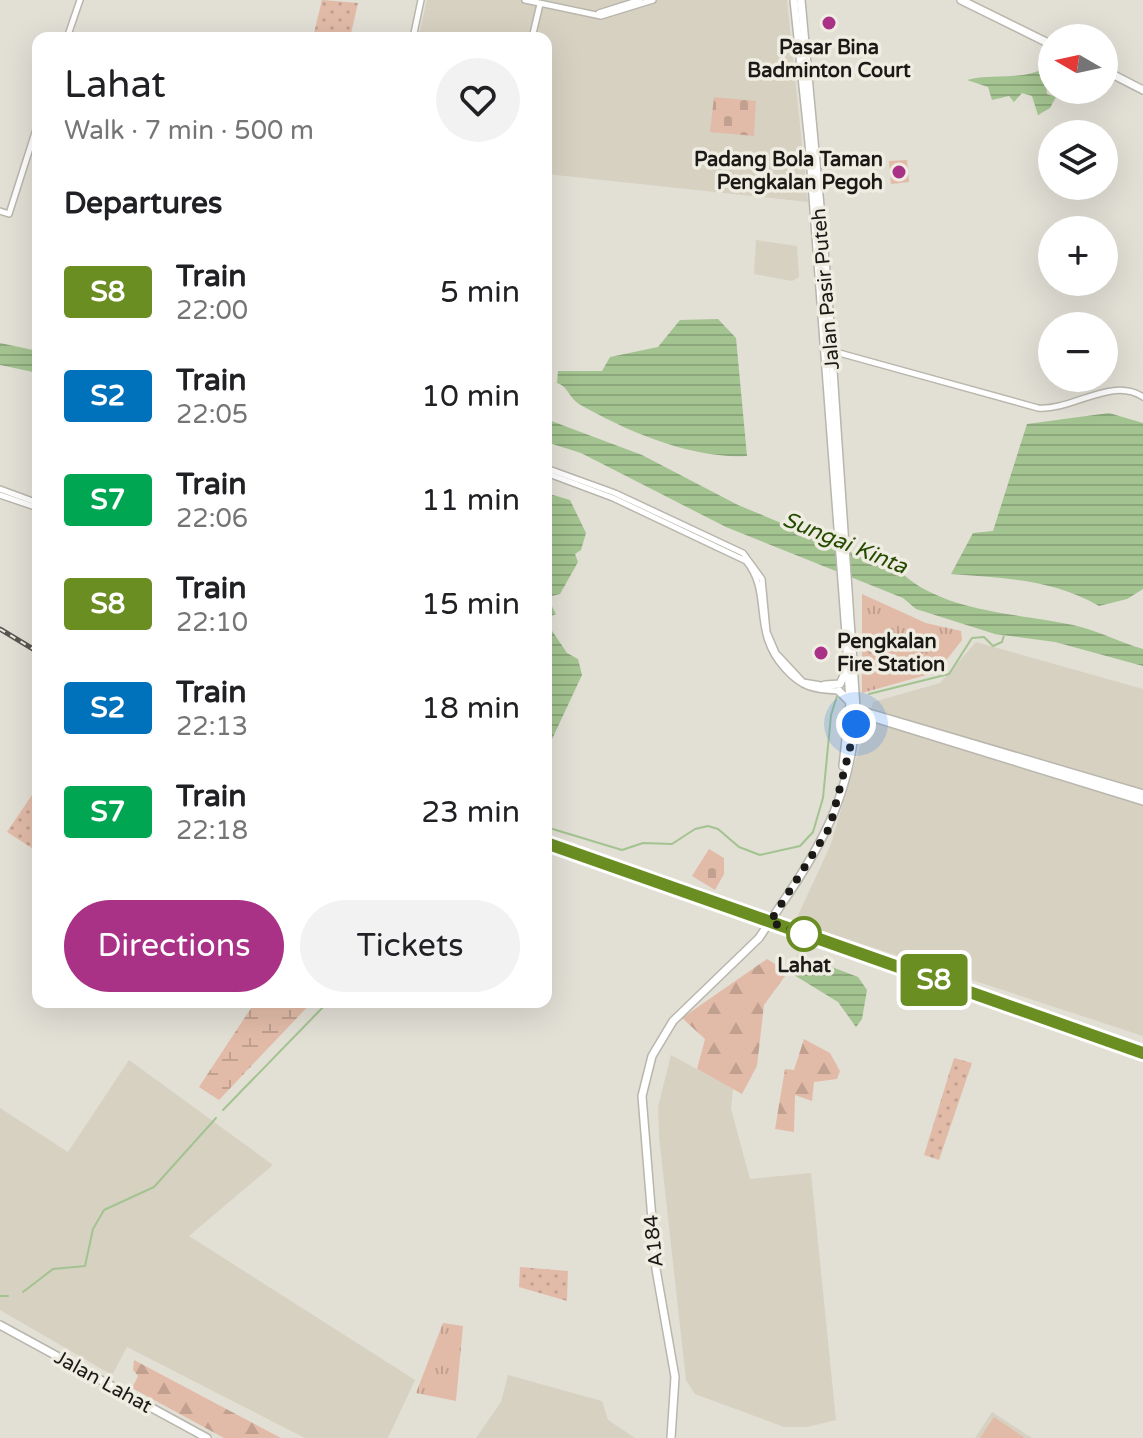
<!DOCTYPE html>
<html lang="en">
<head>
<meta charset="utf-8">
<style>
	:root { --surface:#fff; --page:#f2f2f2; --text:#202124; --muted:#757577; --accent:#a93186 }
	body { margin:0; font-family:"Varela Round",sans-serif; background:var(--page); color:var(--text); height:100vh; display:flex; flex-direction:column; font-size:30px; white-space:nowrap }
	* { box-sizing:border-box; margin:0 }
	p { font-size:26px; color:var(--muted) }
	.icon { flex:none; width:44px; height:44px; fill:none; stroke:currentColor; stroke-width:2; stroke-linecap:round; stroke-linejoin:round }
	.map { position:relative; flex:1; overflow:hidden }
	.drawer { position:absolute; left:32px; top:32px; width:520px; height:976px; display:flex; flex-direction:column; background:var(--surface); border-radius:16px; box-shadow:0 8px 32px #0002 }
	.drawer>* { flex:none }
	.badge { padding:0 16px; border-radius:6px; font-size:28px; line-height:52px }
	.needle { width:52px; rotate:279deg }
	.controls { position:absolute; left:1038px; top:24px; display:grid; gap:16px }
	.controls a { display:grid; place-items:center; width:80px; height:80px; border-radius:50%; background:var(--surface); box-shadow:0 8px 32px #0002; font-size:40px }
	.you { position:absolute; width:40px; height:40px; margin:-20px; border:6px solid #fff; border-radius:50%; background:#1a73e8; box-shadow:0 0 0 12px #1a73e833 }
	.map>.badge { position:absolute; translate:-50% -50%; box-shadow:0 0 0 4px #fff }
	h2 { padding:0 32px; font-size:30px; line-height:72px }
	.round { display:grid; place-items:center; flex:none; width:84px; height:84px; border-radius:42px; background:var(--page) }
	.summary { display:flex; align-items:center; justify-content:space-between; height:136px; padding:0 32px }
	h1 { font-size:38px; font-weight:600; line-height:60px }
	.action { display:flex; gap:16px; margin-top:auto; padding:16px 32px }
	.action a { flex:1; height:92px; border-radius:48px; background:var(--accent); color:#fff; font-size:32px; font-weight:600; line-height:92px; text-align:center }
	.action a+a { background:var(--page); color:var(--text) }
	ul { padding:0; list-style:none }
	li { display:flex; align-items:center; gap:24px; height:104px; padding:0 32px }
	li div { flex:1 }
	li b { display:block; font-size:30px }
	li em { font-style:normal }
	li .badge { min-width:88px; font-weight:700; text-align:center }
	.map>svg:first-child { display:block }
	.built { fill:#d7d1c2 }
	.grass { fill:url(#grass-tufts) }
	.forest { fill:url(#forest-firs) }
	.wetland { fill:url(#wetland-marsh) }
	.cemetery { fill:url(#cemetery-stones) }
	.park { fill:url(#park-dots) }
	.garden { fill:#e2bba8 }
	.water { fill:url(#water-rules) }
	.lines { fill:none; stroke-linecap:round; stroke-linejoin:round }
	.stream { stroke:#a3c390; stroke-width:2 }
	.tertiary-casing { stroke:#b9b6ad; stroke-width:8 }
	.primary-casing { stroke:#b9b6ad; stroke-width:10 }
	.tertiary { stroke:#fff; stroke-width:5 }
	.primary { stroke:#fff; stroke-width:7 }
	.rail-casing { stroke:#585651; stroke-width:5 }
	.rail { stroke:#efece2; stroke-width:2; stroke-dasharray:6; stroke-linecap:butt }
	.primary-bridge-casing { stroke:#b9b6ad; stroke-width:10; stroke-linecap:butt }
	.primary-bridge { stroke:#fff; stroke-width:7 }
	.line-casing { stroke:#fff; stroke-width:18 }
	.line { stroke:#6b8e23; stroke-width:12 }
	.walk { stroke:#1c1a17; stroke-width:8; stroke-dasharray:0 14.4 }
	.poi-dot { fill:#a93186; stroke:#efece2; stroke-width:3 }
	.stop-dot { fill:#fff; stroke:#6b8e23; stroke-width:4 }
	.labels { text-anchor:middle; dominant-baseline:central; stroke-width:7; stroke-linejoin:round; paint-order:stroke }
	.poi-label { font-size:20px; font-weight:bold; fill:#1c1a17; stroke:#efece2 }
	.street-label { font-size:20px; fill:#1c1a17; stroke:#efece2 }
	.stop-label { font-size:20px; font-weight:bold; fill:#1c1a17; stroke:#efece2 }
	.water-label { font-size:22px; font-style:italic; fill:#254b00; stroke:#efece2 }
</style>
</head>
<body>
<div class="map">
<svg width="1143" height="1438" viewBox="0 0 1143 1438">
	<defs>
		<pattern id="grass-tufts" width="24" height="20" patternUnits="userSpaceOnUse" patternTransform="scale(2)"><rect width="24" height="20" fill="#e2bba8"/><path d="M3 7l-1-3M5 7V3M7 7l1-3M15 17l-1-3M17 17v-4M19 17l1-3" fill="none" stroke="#c1a090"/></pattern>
		<pattern id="forest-firs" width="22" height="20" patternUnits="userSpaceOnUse" patternTransform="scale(2)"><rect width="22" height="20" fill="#e2bba8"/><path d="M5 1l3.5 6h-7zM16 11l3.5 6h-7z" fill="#c1a090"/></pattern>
		<pattern id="wetland-marsh" width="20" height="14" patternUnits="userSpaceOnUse" patternTransform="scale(2)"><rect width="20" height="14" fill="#e2bba8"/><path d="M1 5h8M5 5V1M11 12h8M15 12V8" fill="none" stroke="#c1a090"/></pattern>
		<pattern id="cemetery-stones" width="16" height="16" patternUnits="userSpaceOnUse" patternTransform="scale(2)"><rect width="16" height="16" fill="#e2bba8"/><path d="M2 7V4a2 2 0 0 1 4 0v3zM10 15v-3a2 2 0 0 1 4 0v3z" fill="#c1a090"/></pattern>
		<pattern id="park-dots" width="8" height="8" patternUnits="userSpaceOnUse" patternTransform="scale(2)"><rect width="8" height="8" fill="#e2bba8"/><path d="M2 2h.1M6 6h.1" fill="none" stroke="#c1a090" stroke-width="1.8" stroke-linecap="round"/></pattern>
		<pattern id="water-rules" width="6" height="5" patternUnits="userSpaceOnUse" patternTransform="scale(2)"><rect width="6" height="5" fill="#a3c390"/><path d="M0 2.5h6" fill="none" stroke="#8ca77b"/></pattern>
	</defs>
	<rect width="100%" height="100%" fill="#e2dfd5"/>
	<g class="built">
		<polygon points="427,0 787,0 808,202 546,174 546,38 418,38"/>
		<polygon points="756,240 797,246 799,277 792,281 754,274"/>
		<polygon points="976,642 1143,689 1143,1036 795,922 831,844 873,702 940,683"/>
		<polygon points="671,1055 733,1089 731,1109 750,1179 811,1173 836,1420 807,1427 784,1427 695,1394 686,1380 659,1136 658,1107"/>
		<polygon points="129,1060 273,1165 189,1236 415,1380 388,1438 305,1438 127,1347 112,1375 0,1310 0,1108 68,1152"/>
		<polygon points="508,1375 602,1401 608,1420 635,1438 476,1438 501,1402"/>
		<polygon points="992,1412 1032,1438 975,1438"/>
	</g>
	<g class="grass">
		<polygon points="862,594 926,623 961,631 962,640 937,672 862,693"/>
		<polygon points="443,1323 463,1326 456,1401 416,1393"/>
	</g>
	<g class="forest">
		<polygon points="767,959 788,972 764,1005 757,1066 742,1094 697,1069 705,1039 682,1018"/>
		<polygon points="804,1039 830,1053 840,1071 837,1079 814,1082 812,1101 795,1095 794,1132 775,1129 785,1069 794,1070"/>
		<polygon points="134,1360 281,1438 224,1438 132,1388 138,1376 133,1370"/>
	</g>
	<polygon class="wetland" points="255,1002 312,1002 219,1100 199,1087"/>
	<g class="cemetery">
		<polygon points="714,97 756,101 754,136 710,132"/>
		<polygon points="709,849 724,858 724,874 715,890 692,876"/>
	</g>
	<g class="park">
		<polygon points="322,0 358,3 350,38 314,33"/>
		<polygon points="38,786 38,852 7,832"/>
		<polygon points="954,1058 972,1063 939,1160 924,1155"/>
		<polygon points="520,1267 568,1271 567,1301 519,1287"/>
	</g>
	<g class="garden">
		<polygon points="907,160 909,182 891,184 889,161"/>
		<polygon points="994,1417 1025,1438 980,1438"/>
	</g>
	<g class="water">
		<path d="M1044 68 1047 94 1056 97 1050 108 1038 115 1032 96 1022 93 1014 102 1009 96 992 100 988 87 967 80C993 73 1022 81 1044 68Z"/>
		<path d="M718 319 736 338 747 456C692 459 628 432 579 404 569 398 568 386 557 383L558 371H602L610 357 658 347 680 320Z"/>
		<polygon points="0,343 38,351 38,373 0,365"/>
		<path d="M1109 413 1143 423V589L1127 599 1099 606C1053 579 1003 578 951 574L973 533 993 531 1027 424Z"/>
		<path d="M546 419 642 455 738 505 903 574C944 612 1021 614 1073 625 1097 630 1119 642 1143 649V666L1055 642 995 634 916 609 903 598 726 527 581 453 546 442Z"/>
		<polygon points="546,493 570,500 586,533 581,550 575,554 578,562 560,594 552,596 550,603 556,614 546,618"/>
		<polygon points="546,622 567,653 578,659 582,675 546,752"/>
		<polygon points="798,954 858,977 867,990 862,1019 856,1027 838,1002 794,975"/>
	</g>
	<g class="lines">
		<g class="stream">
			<polyline points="869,694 949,674 972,638 984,637 993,646 1002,642 1004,635"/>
			<polyline points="546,827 622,850 643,843 672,844 695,829 708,826 718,829 739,847 760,855 800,846 813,832 823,798 831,715 837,696"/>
			<polyline points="223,1110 328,1002"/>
			<polyline points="23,1292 53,1269 85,1266 93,1229 104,1210 154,1187 216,1118"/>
			<polyline points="0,1296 8,1296"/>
		</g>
		<defs>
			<g id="tertiary">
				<polyline points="525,0 601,16 653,0"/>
				<polyline points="599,13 640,0"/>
				<polyline points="67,38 80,0"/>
				<polyline points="413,38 421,0"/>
				<polyline points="532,38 540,4"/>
				<polyline points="0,211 9,214 38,123"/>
				<path d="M832 351 1038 408C1072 411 1112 376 1143 397"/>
				<polyline points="546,468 615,493 743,553 762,579 767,632 776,653 803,682 827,686"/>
				<path d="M546 473 613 498 746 561C773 594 750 631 785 669 802 688 814 690 839 691"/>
				<polyline points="0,489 38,503"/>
				<polyline points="0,495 38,508"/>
			</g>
			<g id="primary">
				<polyline points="794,0 809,143 846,634 850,703 843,766"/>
				<polyline points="961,0 1052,45"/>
				<polyline points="1104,70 1143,90"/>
				<polyline points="825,685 840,684 846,671"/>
				<polyline points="839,691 849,701"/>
				<polyline points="852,708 1143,794"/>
				<polyline points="855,712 1143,801"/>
				<path d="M781 905C825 841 853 788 856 708L827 282 801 0"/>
				<polyline points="0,1325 207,1438"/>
				<polyline points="671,1438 675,1377 656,1269 642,1096 652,1056 673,1021 759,938"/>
			</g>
		</defs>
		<use href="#tertiary" class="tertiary-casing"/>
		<use href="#primary" class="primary-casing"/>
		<use href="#tertiary" class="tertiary"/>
		<use href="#primary" class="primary"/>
		<defs>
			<g id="rail">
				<polyline points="0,629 38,652"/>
				<polyline points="546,845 1143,1056"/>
			</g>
		</defs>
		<use href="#rail" class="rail-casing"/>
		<use href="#rail" class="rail"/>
		<defs>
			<polyline id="primary-bridge" points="759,938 781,905"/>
		</defs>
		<use href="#primary-bridge" class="primary-bridge-casing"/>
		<use href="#primary-bridge" class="primary-bridge"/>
	</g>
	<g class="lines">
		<defs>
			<polyline id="line" points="546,843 1143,1053"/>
		</defs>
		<use href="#line" class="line-casing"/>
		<use href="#line" class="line"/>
		<polyline class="walk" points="804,934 770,922 830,827 856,724"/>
	</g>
	<g class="poi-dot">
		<circle cx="829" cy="23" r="8"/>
		<circle cx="899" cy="172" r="8"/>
		<circle cx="821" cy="653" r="8"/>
	</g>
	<circle class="stop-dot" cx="804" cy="934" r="16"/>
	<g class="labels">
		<g class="poi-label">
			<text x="829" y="48">Pasar Bina<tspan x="829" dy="23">Badminton Court</tspan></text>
			<text x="883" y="160" text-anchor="end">Padang Bola Taman<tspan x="883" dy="23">Pengkalan Pegoh</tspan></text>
			<text x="837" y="642" text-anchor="start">Pengkalan<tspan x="837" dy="23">Fire Station</tspan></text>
		</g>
		<g class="street-label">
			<text transform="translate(826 289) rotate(-95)">Jalan Pasir Puteh</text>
			<text transform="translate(654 1241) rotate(-96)">A184</text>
			<text transform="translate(103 1382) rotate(29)">Jalan Lahat</text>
		</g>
		<g class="stop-label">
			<text x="804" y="966">Lahat</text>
		</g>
		<g class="water-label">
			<text transform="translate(845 543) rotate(22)">Sungai Kinta</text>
		</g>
	</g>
</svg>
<div class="controls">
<a><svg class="needle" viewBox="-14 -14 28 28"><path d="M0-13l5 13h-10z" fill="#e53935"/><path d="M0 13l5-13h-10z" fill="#757577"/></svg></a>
<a><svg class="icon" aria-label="layers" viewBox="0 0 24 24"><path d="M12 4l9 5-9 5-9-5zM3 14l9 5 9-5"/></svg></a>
<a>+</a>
<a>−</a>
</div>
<div class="you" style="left:856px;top:724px"></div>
<b class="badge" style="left:934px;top:980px;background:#6b8e23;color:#fff">S8</b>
<section class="drawer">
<div class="summary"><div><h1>Lahat</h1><p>Walk · 7 min · 500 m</p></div><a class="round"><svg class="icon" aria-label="heart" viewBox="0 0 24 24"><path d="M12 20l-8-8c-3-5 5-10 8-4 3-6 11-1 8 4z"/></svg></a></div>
<h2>Departures</h2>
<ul>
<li><span class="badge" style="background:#6b8e23;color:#fff">S8</span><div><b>Train</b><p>22:00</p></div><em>5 min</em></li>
<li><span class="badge" style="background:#0072bc;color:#fff">S2</span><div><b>Train</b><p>22:05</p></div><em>10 min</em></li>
<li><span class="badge" style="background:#00a651;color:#fff">S7</span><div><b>Train</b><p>22:06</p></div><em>11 min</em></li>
<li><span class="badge" style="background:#6b8e23;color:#fff">S8</span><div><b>Train</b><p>22:10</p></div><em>15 min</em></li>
<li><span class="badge" style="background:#0072bc;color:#fff">S2</span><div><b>Train</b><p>22:13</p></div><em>18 min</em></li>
<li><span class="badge" style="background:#00a651;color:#fff">S7</span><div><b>Train</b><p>22:18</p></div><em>23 min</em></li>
</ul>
<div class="action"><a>Directions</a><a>Tickets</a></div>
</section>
</div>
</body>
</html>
